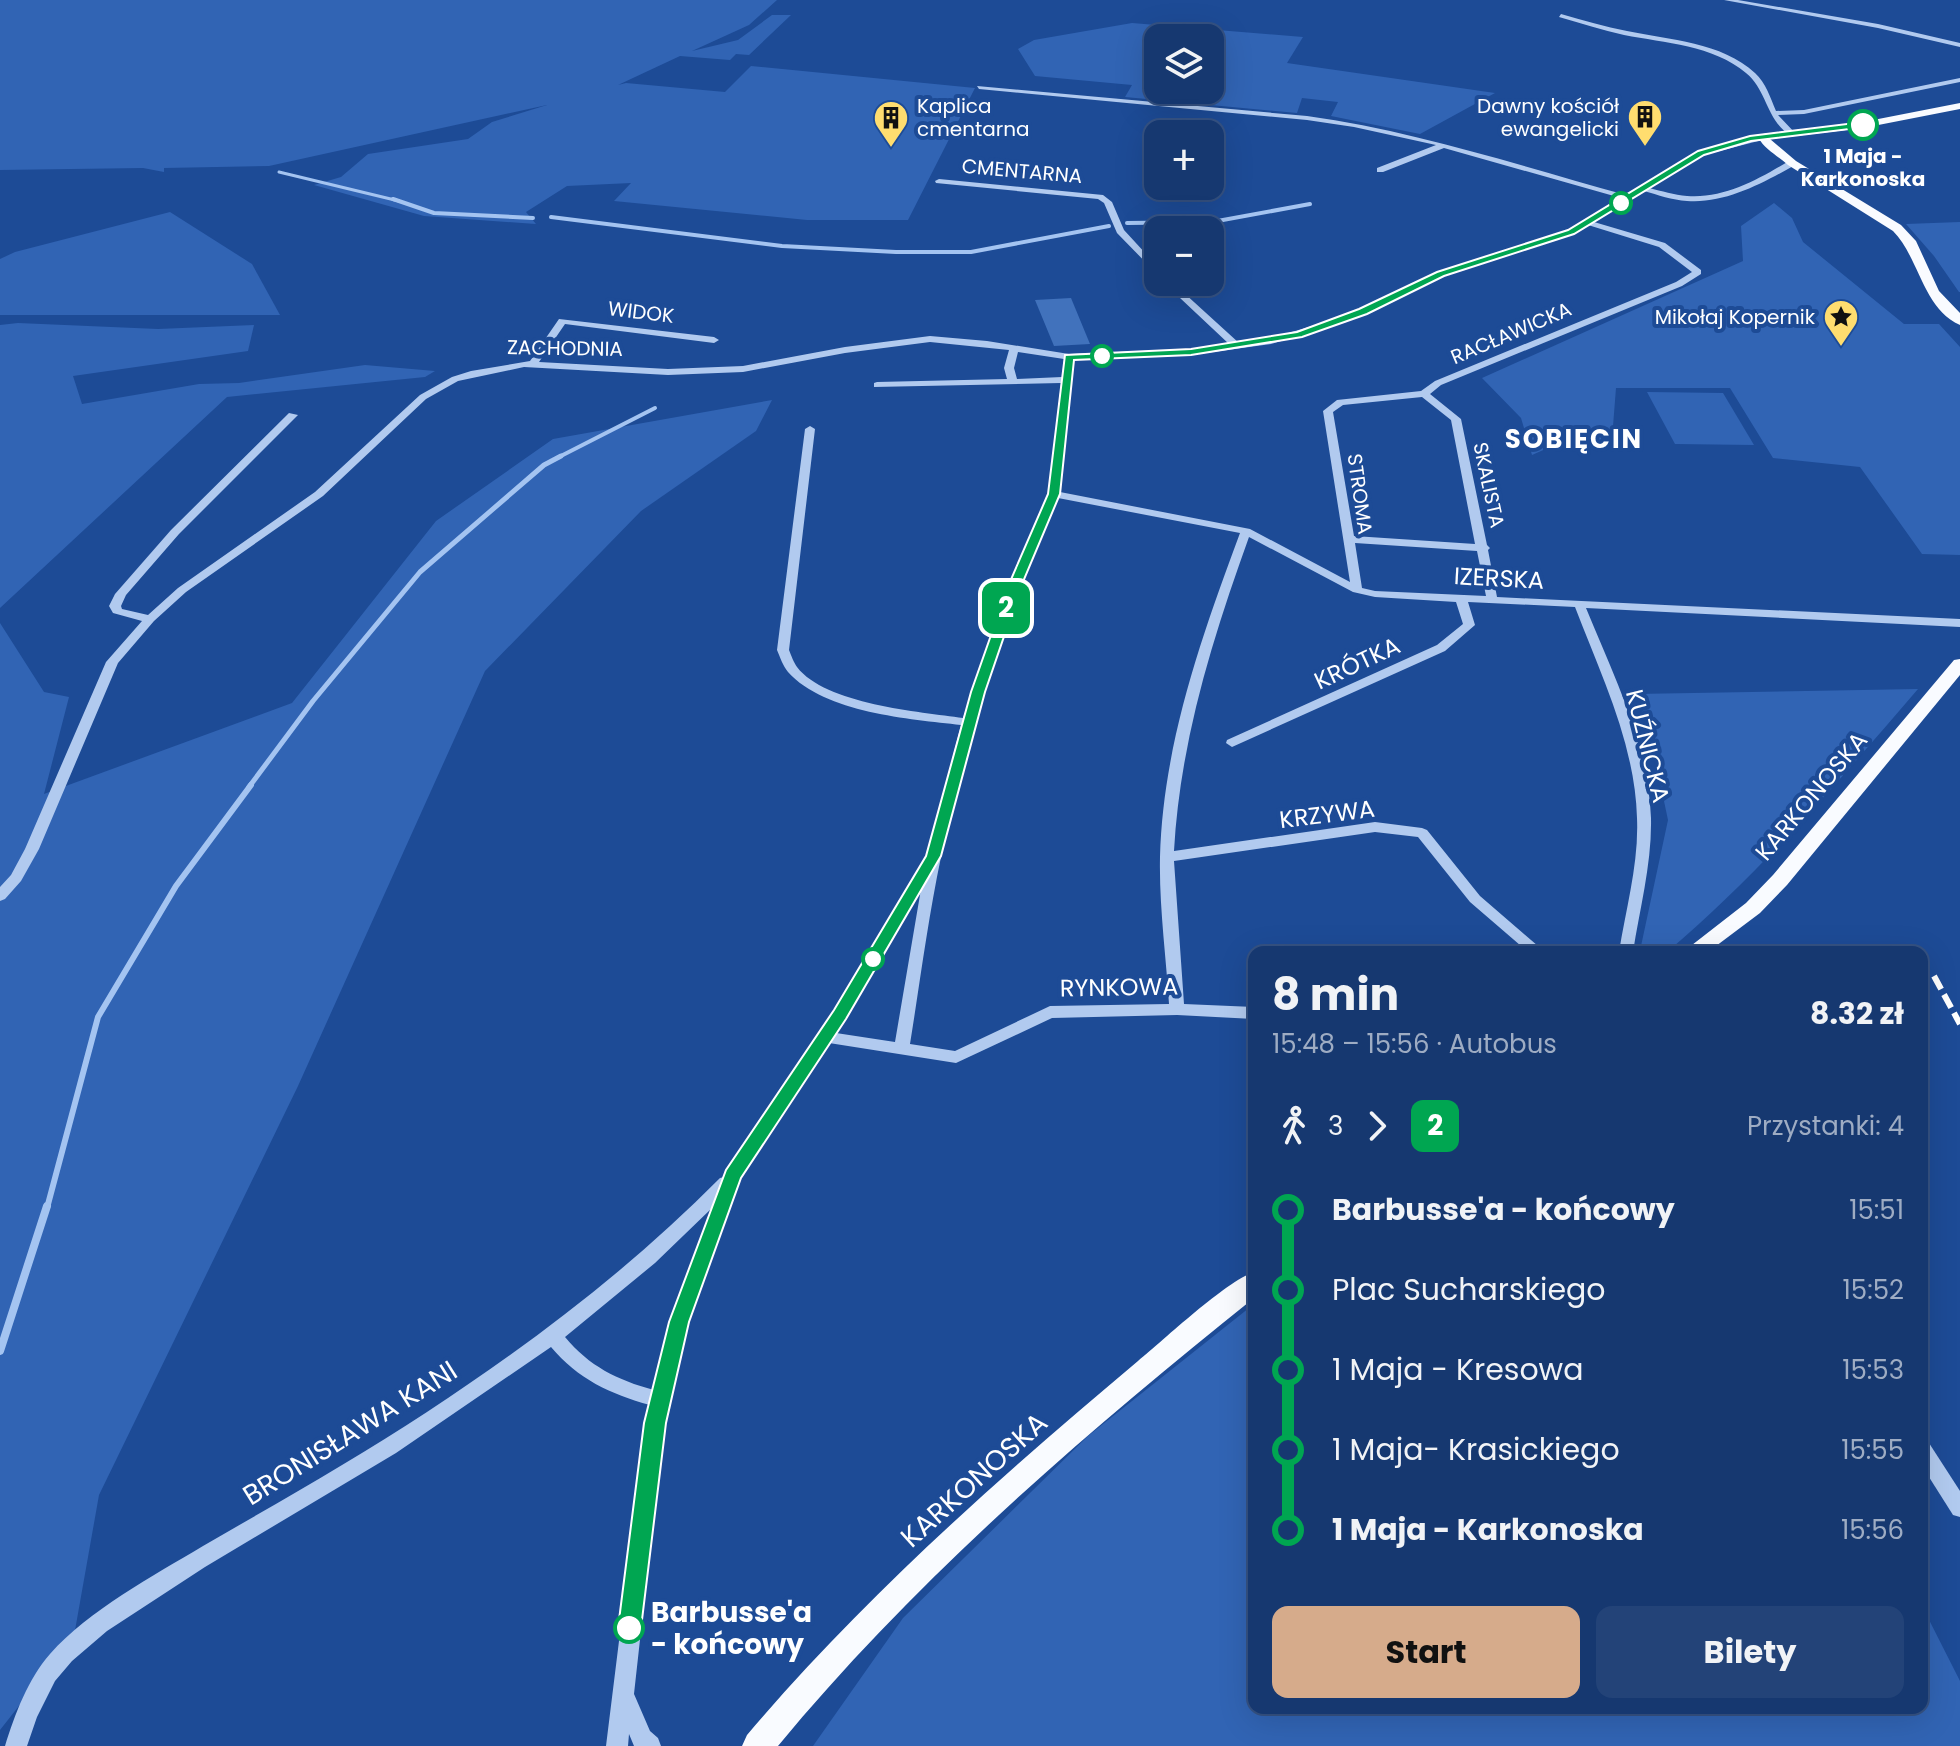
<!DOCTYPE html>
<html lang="pl">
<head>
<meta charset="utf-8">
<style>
	:root { --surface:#163870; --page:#234378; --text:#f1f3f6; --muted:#9eacc3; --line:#355283; --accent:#d6ab8b }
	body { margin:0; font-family:Poppins,sans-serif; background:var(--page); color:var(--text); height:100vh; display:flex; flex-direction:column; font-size:30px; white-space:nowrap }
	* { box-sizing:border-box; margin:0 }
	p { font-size:26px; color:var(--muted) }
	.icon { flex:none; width:44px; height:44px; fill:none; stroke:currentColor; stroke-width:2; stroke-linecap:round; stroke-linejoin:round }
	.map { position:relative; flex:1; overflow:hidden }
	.sheet { position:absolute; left:1248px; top:946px; width:680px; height:768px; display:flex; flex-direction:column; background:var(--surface); border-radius:16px; box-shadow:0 8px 32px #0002,0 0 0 2px var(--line) }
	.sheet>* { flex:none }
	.badge { padding:0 16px; border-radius:12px; font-size:28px; line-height:52px }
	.buttons { position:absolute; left:1144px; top:24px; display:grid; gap:16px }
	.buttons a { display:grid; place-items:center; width:80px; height:80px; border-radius:16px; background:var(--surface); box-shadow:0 8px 32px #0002,0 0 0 2px var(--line); font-size:40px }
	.map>.badge { position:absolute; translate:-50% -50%; box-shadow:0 0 0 4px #fff }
	.legs { display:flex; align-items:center; gap:12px; height:88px; padding:0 24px; font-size:26px }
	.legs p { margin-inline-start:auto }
	.overview { display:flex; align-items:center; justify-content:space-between; height:136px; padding:0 24px }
	h1 { font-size:44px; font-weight:700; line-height:60px }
	.primary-button { display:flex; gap:16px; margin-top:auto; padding:16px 24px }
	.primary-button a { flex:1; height:92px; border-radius:16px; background:var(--accent); color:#111; font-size:32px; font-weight:700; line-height:92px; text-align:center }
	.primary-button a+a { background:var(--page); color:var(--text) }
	ul { padding:0 24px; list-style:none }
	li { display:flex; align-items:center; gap:28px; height:80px; font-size:30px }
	li i { display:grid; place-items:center; width:12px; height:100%; margin:0 10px; background:currentColor }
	li i::after { content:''; width:20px; height:20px; margin:-10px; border:6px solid; border-radius:50%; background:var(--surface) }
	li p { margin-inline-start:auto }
	li:first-child i { background:linear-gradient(#0000 50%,currentColor 0) }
	li:last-child i { background:linear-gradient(currentColor 50%,#0000 0) }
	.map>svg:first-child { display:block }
	.green { fill:#3164b4; fill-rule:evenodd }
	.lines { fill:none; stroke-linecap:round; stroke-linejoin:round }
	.stream-far4 { stroke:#a4c4f1; stroke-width:3 }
	.stream-far3 { stroke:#a4c4f1; stroke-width:4 }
	.stream-far2 { stroke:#a4c4f1; stroke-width:5 }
	.stream-far1 { stroke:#a4c4f1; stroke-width:6 }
	.stream { stroke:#a4c4f1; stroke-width:8 }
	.building { fill:#4172bc }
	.minor { fill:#b1caef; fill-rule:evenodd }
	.major { fill:#f9fbff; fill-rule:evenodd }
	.rail { stroke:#fff; stroke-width:6; stroke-dasharray:15 6; stroke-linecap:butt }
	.line-1 { fill:#00a651; stroke:#fff; stroke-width:2 }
	.stop-1-dot { fill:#fff; stroke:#00a651; stroke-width:4 }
	.labels { text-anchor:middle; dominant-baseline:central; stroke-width:8; stroke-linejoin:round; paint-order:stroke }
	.far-poi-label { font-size:20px; fill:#fff; stroke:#1d4b96; text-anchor:end }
	.far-stop-label { font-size:20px; font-weight:bold; fill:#fff; stroke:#1d4b96 }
	.far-street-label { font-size:20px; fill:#fff; stroke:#1d4b96 }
	.street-label { font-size:24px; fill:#fff; stroke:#1d4b96 }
	.far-district-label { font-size:26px; font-weight:bold; letter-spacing:2px; fill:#fff; stroke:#1d4b96 }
	.near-street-label { font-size:28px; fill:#fff; stroke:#1d4b96 }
	.near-stop-label { font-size:28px; font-weight:bold; fill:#fff; stroke:#1d4b96; text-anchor:start }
</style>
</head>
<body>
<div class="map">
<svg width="1960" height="1746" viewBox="0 0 1960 1746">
	<rect width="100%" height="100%" fill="#1d4b96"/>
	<g class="green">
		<polygon points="0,0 777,0 749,25 692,51 738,40 772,15 791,15 749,55 736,54 730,60 680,56 618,85 626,83 725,92 751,66 975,88 908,220 807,220 614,201 631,183 567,186 526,212 536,224 424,216 314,185 341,177 368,154 468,139 492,122 547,105 269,166 164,168 164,172 143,168 0,170"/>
		<path d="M1132 23 1303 37 1287 63 1495 93 1420 134 1331 116 1338 102 1302 98 1297 113 1125 97 1132 85 1035 76 1018 49 1034 40ZM1158 38H1210V90H1158Z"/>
		<polygon points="1774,203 1792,218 1803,242 1904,324 1939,324 1960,347 1960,555 1922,554 1860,467 1773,458 1730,388 1616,388 1612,439 1559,443 1532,455 1521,418 1482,378 1743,261 1741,226"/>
		<polygon points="170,212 252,264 280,315 0,315 0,259 15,252"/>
		<polygon points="1960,222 1960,292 1959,292 1934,256 1906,224"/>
		<polygon points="18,323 158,329 254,325 248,351 73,376 82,404 199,384 239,383 365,365 435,371 425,377 227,397 0,608 0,325"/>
		<polygon points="1647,392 1723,393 1754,445 1675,444"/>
		<polygon points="772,400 756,431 641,511 485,671 298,1086 99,1495 74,1636 0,1730 0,623 44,692 69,697 44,794 292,703 436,521 553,439"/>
		<path d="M1918 689C1838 782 1760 873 1667 952H1646L1641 946 1668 820 1649 730 1635 694Z"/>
		<polygon points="1254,1304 1254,1708 1922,1708 1922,1606 1960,1681 1960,1746 813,1746 903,1618 1088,1436"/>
	</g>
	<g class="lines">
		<polyline class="stream-far4" points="279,172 399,201"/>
		<g class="stream-far3">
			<polyline points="393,199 434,213 533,218"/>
			<polyline points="551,217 782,246 896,252 971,252 1109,226"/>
			<polyline points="1127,223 1212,222 1310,204"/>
			<polyline points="557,458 655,408"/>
		</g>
		<polyline class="stream-far2" points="249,787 313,701 420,572 544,465 561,456"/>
		<polyline class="stream-far1" points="47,1208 98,1017 176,886 251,785"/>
		<polyline class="stream" points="0,1351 47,1206"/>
	</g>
	<polygon class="building" points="1071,298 1090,344 1054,346 1035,300"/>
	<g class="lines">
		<g class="minor">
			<polygon points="1724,0 1738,0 1878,24 1960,43 1960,47 1878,28"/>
			<path d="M1561 14C1583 20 1605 27 1627 31 1669 40 1722 42 1755 73 1766 83 1770 97 1776 111L1804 110 1960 78V82L1804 114 1778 115 1796 134 1792 136C1766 122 1768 91 1746 73 1713 45 1665 43 1624 35 1602 30 1581 23 1559 17Z"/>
			<path d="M977 86 1307 116C1416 131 1520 166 1626 195L1698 151 1766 135V139L1704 155 1649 188C1662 191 1674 195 1687 196 1724 199 1759 179 1789 161H1795V165C1763 183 1725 204 1687 201 1672 200 1658 195 1644 191L1594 222 1665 243 1701 270V274L1682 286 1441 385 1430 394 1461 419 1487 545 1490 548 1488 550 1497 597 1960 619V627L1586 608C1614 676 1648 744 1651 818 1652 863 1640 908 1633 952H1619C1626 908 1639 863 1637 818 1635 744 1601 675 1575 607L1468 602 1475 625 1445 651 1232 747 1226 743 1227 740 1437 645 1463 624 1456 602 1375 597 1353 592 1249 537C1212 640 1180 742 1174 851L1375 822 1422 828 1427 830 1480 896 1545 952H1528L1470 902 1418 837 1375 832 1174 861 1184 1004 1254 1007V1019L1177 1015 1052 1018 956 1063 829 1043 740 1178 688 1322 664 1423 634 1694 650 1731 658 1738 661 1746H634L629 1734 628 1746H606L646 1423 650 1405C610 1394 578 1379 551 1347L396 1453 205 1567 107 1631 72 1661 55 1681 37 1717 27 1746H5C15 1714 28 1679 50 1654 89 1610 153 1576 203 1546 279 1502 354 1460 427 1412 532 1343 631 1268 720 1178L724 1177 835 1010 927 856 961 725C910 719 825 713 788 672 783 666 780 657 777 650L805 429 810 426 815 429 789 650C791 655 794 663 797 667 825 704 920 712 963 718L1009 584 1049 494 1061 383 874 387V383L877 382 1007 379 1004 368 1009 350 930 342 845 353 743 372 668 375 524 367 458 381 426 399 323 496 186 592 154 621 118 663 39 849 21 881 5 899 0 901V887L11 875 25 849 106 662 142 621 113 613 109 606 115 594 171 530 289 413 298 415 179 534 126 595 121 606 122 609 148 615 178 588 315 492 420 395 452 377 471 371 530 361 559 319 714 337 719 340 714 343 565 324 539 362 668 369 743 366 845 347 930 336 987 341 1069 354 1191 349 1229 344 1163 282H1172L1239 343 1267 339 1340 318 1438 272 1568 230 1621 198 1444 148 1383 172H1377V168L1436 145 1354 127 1307 120 979 89ZM1588 225 1659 247 1692 272 1676 282 1435 381 1421 391 1337 400 1323 411 1350 582 1250 529 1060 492 1073 360 1191 355 1271 344 1346 322 1444 276 1574 234ZM1018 352 1064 359 1062 377 1017 379 1014 368ZM1422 397 1451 420 1475 544 1354 536 1333 412 1343 405ZM1058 498 1240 533C1201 638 1163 745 1160 857 1159 906 1166 955 1169 1004L1050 1006 955 1051 910 1044C920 982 928 919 941 857 965 733 1008 614 1058 498ZM1355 543 1477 551 1486 596 1375 591 1362 588ZM921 889 895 1042 836 1033 845 1018ZM712 1208 670 1322 654 1390C617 1380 589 1366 565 1337L655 1263Z"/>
			<polygon points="939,179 1103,195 1112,202 1124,230 1158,267 1158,275 1117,233 1104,203 1098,199 936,183 935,181"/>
			<polygon points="1922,1440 1929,1443 1960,1491 1960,1517 1953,1515 1922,1466"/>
		</g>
		<g class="major">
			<path d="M1960 103V109L1863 128 1770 139 1796 161 1901 225 1916 241 1939 291 1960 313V325C1923 309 1919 257 1893 231L1788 165C1777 155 1765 150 1758 137L1763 134 1863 122Z"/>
			<polygon points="1960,659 1960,675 1787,885 1760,913 1708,952 1683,952 1746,903 1773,875 1954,660"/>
			<path d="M1254 1272V1298C1085 1433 916 1579 778 1746H742L747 1735C864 1597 1000 1477 1138 1361 1165 1339 1225 1282 1254 1272Z"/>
		</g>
		<polyline class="rail" points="1934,976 1960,1024"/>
	</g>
	<polygon class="line-1" points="1863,122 1866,127 1751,141 1704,155 1574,234 1444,276 1367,314 1302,337 1191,355 1074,360 1060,494 1022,584 985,692 941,856 846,1019 741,1178 689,1322 666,1423 641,1628 637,1636 629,1640 621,1636 618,1628 644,1423 669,1322 726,1170 834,1010 926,856 971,692 1009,584 1048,494 1065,355 1191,349 1297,332 1359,309 1437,272 1568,230 1698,151 1750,136"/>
	<defs>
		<symbol id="building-pin" viewBox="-11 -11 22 30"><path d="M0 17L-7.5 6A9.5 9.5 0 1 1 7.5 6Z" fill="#ffdd6f" stroke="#1d4b96"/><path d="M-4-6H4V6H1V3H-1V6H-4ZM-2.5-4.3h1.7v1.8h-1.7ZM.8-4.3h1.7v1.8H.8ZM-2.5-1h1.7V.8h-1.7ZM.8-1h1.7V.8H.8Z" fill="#111"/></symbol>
		<symbol id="sight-pin" viewBox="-11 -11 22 30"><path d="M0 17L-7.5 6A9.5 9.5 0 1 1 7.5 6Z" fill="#ffdd6f" stroke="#1d4b96"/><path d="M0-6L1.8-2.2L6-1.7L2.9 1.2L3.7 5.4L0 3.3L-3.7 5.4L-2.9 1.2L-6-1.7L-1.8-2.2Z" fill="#111"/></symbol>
	</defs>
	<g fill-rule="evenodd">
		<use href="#building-pin" x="1625" y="97" width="40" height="54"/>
		<use href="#building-pin" x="871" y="98" width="40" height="54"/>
		<use href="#sight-pin" x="1821" y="297" width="40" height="54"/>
	</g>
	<g class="stop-1-dot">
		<circle cx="1863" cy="125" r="14"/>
		<circle cx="1621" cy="203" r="10"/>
		<circle cx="1102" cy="356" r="10"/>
		<circle cx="873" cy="959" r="10"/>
		<circle cx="629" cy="1628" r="14"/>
	</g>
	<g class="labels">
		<g class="far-poi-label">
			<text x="917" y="106" text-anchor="start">Kaplica<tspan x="917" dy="23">cmentarna</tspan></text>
			<text x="1619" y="106">Dawny kościół<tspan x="1619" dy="23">ewangelicki</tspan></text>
			<text x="1815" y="317">Mikołaj Kopernik</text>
		</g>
		<g class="far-stop-label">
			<text x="1863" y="156">1 Maja -<tspan x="1863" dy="23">Karkonoska</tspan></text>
		</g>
		<g class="far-street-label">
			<text transform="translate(1022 171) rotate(5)">CMENTARNA</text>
			<text transform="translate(641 312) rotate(7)">WIDOK</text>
			<text transform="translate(1511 333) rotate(-23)">RACŁAWICKA</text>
			<text transform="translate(565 348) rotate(1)">ZACHODNIA</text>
			<text transform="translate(1489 485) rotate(78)">SKALISTA</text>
			<text transform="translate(1360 494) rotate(82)">STROMA</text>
		</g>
		<g class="street-label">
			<text transform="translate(1499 578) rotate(3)">IZERSKA</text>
			<text transform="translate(1357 663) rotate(-25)">KRÓTKA</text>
			<text transform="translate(1648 746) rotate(76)">KUŹNICKA</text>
			<text transform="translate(1811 796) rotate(-50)">KARKONOSKA</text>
			<text transform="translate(1327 814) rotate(-7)">KRZYWA</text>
			<text transform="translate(1119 987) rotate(-1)">RYNKOWA</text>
		</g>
		<g class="far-district-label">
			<text x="1574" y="439">SOBIĘCIN</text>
		</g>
		<g class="near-street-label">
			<text transform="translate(350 1433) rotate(-32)">BRONISŁAWA KANI</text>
			<text transform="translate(974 1480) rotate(-42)">KARKONOSKA</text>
		</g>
		<g class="near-stop-label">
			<text x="651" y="1612">Barbusse'a<tspan x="651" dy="32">- końcowy</tspan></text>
		</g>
	</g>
</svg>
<div class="buttons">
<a><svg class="icon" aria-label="layers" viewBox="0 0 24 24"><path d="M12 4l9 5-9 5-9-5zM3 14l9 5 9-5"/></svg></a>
<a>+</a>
<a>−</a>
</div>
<b class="badge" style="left:1006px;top:608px;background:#00a651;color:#fff">2</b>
<section class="sheet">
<div class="overview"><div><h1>8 min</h1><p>15:48 – 15:56 · Autobus</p></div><b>8.32 zł</b></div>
<div class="legs"><svg class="icon" aria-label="walk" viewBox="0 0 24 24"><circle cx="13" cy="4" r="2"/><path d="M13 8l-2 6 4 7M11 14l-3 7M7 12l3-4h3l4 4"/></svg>3<svg class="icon" aria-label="forward" viewBox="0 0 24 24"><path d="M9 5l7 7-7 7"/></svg><b class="badge" style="background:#00a651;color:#fff">2</b><p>Przystanki: 4</p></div>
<ul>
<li><i style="color:#00a651"></i><b>Barbusse'a - końcowy</b><p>15:51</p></li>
<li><i style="color:#00a651"></i><span>Plac Sucharskiego</span><p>15:52</p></li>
<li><i style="color:#00a651"></i><span>1 Maja - Kresowa</span><p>15:53</p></li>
<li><i style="color:#00a651"></i><span>1 Maja- Krasickiego</span><p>15:55</p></li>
<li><i style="color:#00a651"></i><b>1 Maja - Karkonoska</b><p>15:56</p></li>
</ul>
<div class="primary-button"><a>Start</a><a>Bilety</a></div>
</section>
</div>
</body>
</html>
